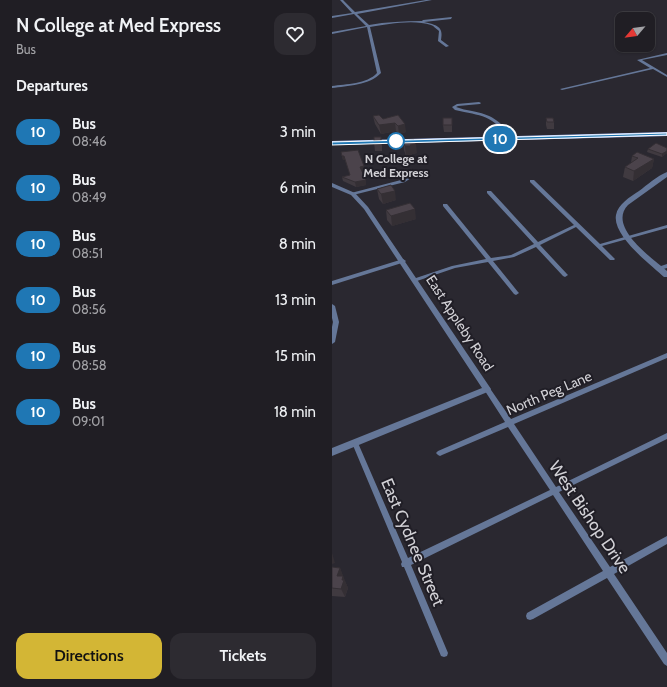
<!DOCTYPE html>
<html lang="en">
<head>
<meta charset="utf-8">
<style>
	:root { --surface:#201e24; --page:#2d2b31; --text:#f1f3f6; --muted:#a2a2a6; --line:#3d3c41; --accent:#d3b635 }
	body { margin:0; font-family:Cabin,sans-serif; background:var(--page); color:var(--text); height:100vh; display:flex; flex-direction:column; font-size:15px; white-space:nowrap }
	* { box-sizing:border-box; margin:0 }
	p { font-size:13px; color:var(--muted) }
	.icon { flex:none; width:22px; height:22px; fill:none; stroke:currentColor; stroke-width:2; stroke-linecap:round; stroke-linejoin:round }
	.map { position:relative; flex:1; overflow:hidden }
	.drawer { display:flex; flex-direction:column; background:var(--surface); width:332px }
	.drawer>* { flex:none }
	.badge { padding:0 8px; border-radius:13px; font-size:14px; line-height:26px }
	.needle { width:26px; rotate:241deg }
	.tools { position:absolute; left:283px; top:12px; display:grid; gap:8px }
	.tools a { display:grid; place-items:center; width:40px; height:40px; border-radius:8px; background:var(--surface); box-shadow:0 1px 3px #0004,0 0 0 1px var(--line); font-size:20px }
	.map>.badge { position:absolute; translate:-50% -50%; box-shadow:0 0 0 2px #fff }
	h2 { padding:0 16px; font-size:15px; line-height:36px }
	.round { display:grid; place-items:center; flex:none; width:42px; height:42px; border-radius:12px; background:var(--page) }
	.overview { display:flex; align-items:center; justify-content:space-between; height:68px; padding:0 16px }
	h1 { font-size:19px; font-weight:600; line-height:30px }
	.primary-button { display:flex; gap:8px; margin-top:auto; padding:8px 16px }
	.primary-button a { flex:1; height:46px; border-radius:12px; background:var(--accent); color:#111; font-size:16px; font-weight:600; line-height:46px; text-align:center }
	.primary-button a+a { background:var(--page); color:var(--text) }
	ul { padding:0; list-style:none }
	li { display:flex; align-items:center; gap:12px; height:56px; padding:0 16px }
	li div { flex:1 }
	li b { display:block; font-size:15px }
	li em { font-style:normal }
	li .badge { min-width:44px; font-weight:700; text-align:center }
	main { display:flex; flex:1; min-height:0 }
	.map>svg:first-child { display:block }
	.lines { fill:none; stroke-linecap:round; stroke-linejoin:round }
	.minor { fill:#657798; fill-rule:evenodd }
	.tertiary { fill:#657798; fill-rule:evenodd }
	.primary { fill:#a7c4fb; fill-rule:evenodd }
	.wall { fill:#403a40 }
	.shaded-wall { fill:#342f34 }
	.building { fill:#4b434b; stroke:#342f34 }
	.line { fill:#1f77b4; stroke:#fff }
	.stop-dot { fill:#fff; stroke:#1f77b4; stroke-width:2 }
	.labels { text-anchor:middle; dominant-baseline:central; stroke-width:4; stroke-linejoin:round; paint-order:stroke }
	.far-stop-label { font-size:12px; font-weight:bold; fill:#d2d1d6; stroke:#201e26 }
	.street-label { font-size:14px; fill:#d2d1d6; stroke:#201e26 }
	.near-street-label { font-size:17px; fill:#d2d1d6; stroke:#201e26 }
</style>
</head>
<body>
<main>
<section class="drawer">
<div class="overview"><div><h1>N College at Med Express</h1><p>Bus</p></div><a class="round"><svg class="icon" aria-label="heart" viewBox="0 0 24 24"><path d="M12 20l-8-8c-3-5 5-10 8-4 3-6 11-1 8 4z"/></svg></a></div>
<h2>Departures</h2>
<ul>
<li><span class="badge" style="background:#1f77b4;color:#fff">10</span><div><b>Bus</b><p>08:46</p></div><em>3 min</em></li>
<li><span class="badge" style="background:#1f77b4;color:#fff">10</span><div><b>Bus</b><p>08:49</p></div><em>6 min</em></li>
<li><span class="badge" style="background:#1f77b4;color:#fff">10</span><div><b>Bus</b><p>08:51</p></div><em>8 min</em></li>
<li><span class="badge" style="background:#1f77b4;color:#fff">10</span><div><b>Bus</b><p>08:56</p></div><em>13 min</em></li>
<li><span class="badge" style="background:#1f77b4;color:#fff">10</span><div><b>Bus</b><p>08:58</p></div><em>15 min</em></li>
<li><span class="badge" style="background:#1f77b4;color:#fff">10</span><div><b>Bus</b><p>09:01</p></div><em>18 min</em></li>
</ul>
<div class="primary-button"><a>Directions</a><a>Tickets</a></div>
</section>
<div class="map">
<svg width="335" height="687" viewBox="0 0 335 687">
	<rect width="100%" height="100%" fill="#2a2830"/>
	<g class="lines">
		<g class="minor">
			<path d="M8 0H11L23 12 94 0H100L25 14 37 25C54 22 72 21 90 21L91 20 120 17 119 19 92 22C104 25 112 26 109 40L117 46 114 47 106 41 107 31C104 29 102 26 99 25 82 19 55 24 38 27L49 73C38 85 15 86 0 88V86C14 84 35 84 45 73L35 27 0 34V32L34 26 22 14 0 18V16L20 13Z"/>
			<polygon points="335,53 335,55 310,60 335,75 335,77 321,69 230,90 228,89 318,68 305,60"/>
			<path d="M147 102 149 103 148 104 126 106 124 107C129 109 135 110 140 111 160 115 170 121 180 139L179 140H177C161 114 149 116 123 110L120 107 125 104Z"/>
			<polygon points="78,175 82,175 82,176 73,182 21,195 19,194 19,193 69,180"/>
			<polygon points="198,180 202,180 268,244 335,225 335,228 270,246 283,259 282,260 278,260 244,227 208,245 235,274 236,275 233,277 231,276 204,247 182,257 161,261 186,292 187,293 184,295 182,294 156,262 123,268 85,281 81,281 80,280 81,279 120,266 154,259 111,206 111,204 115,204 159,258 179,255 202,244 155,193 155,191 159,191 206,242 242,225 198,182"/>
			<polygon points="71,259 74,261 73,262 0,285 0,281"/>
			<polygon points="335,264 335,268 328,270 325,268 326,267"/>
			<polygon points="0,304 3,306 7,322 3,342 0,344 0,327 1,322 0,318"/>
			<polygon points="335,353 335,358 182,424 224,487 335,433 335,439 227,492 278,567 335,536 335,544 282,574 335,653 335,666 332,664 275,578 201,619 198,620 195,619 194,616 195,613 271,571 221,495 79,565 116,653 115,656 112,657 109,656 72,567 70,567 69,564 70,562 20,443 21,441 23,440 25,441 26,443 76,558 218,490 176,427 110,455 108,456 106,455 104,453 106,451 173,422 153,391 152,389 153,387 157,387 179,419"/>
		</g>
		<g class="tertiary">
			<path d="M335 172V177L296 205C275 227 320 258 335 271V277H332C319 265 280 236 284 215 286 204 298 197 307 191 315 185 325 176 335 172Z"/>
			<polygon points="0,183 23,193 36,207 159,389 158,391 0,456 0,448 150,388 32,209 19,195 0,187"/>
		</g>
		<polygon class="primary" points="335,132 335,136 0,145 0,141"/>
	</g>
	<g class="wall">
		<polygon points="66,115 74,132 67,134 64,131 49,134 43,124 41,116 51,119"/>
		<polygon points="120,118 120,132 112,132 111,125"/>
		<polygon points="214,118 222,122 222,129 215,129 214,125"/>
		<polygon points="49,137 50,146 50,151 43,151 42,142"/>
		<polygon points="71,141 85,153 80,154 80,155 74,156 72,150"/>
		<polygon points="166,145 172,148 172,153 168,153 166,150"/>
		<polygon points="335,148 335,153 330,157 315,152 316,149"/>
		<polygon points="9,152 32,166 33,171 30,171 34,185 24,187 11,181 10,177 18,175 13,160 11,160"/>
		<polygon points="300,156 322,159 320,168 301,181 291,177 293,167 299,163"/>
		<polygon points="45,189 64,200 51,204 47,199"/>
		<polygon points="54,210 84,219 60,226 55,220"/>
		<polygon points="0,567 8,568 11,577 16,588 13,597 0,596"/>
	</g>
	<g class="shaded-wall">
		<polygon points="63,123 64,131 49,134 47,125"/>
		<polygon points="73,124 74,132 67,134 66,126"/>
		<polygon points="84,144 85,153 80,154 80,155 74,156 73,146 78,145"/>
		<polygon points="335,151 335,153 330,157 330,154"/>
		<polygon points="10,156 12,156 13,160 11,160"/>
		<polygon points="322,159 320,168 301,181 302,171"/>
		<polygon points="32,166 33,171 29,171 28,167"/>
		<polygon points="34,180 34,185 24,187 23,182"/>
		<polygon points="63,191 64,200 51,204 49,194"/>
		<polygon points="83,209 84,219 60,226 59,216"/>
		<polygon points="0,553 3,563 0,564"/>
		<polygon points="8,568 16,588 13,597 9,589 5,576"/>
	</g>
	<g class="building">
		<polygon points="47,115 51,119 66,115 73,124 66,126 63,123 47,125 41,116"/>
		<rect x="111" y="118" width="9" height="7"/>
		<polygon points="214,118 221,118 222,122 215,122"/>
		<polygon points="42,137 49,137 49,141 42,142"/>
		<polygon points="82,140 84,144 78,145 79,146 73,146 71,141"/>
		<polygon points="172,143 172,148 168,148 166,145"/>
		<polygon points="324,143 335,148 335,151 330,154 316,149"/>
		<polygon points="26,150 32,166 28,167 34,180 23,182 10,177 18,175 12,156 10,156 9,152"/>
		<polygon points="305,152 322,159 302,171 293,167 306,158 300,156"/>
		<polygon points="59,185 63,191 49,194 45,189"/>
		<polygon points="78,203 83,209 59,216 54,210"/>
		<polygon points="0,567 8,568 5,576 11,576 10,580 12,580 9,589 0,588"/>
	</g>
	<polygon class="line" points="335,133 335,135 0,145 0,142"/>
	<circle class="stop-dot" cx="64" cy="141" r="8"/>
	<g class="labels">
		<g class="far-stop-label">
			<text x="64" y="158">N College at<tspan x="64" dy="14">Med Express</tspan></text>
		</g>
		<g class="street-label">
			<text transform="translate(128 323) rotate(57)">East Appleby Road</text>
			<text transform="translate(217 393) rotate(-23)">North Peg Lane</text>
		</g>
		<g class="near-street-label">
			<text transform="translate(258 517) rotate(56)">West Bishop Drive</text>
			<text transform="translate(81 542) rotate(67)">East Cydnee Street</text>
		</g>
	</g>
</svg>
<div class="tools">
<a><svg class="needle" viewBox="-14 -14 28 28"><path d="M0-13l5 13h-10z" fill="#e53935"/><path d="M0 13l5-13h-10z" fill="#a2a2a6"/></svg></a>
</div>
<b class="badge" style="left:168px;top:139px;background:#1f77b4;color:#fff">10</b>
</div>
</main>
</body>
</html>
